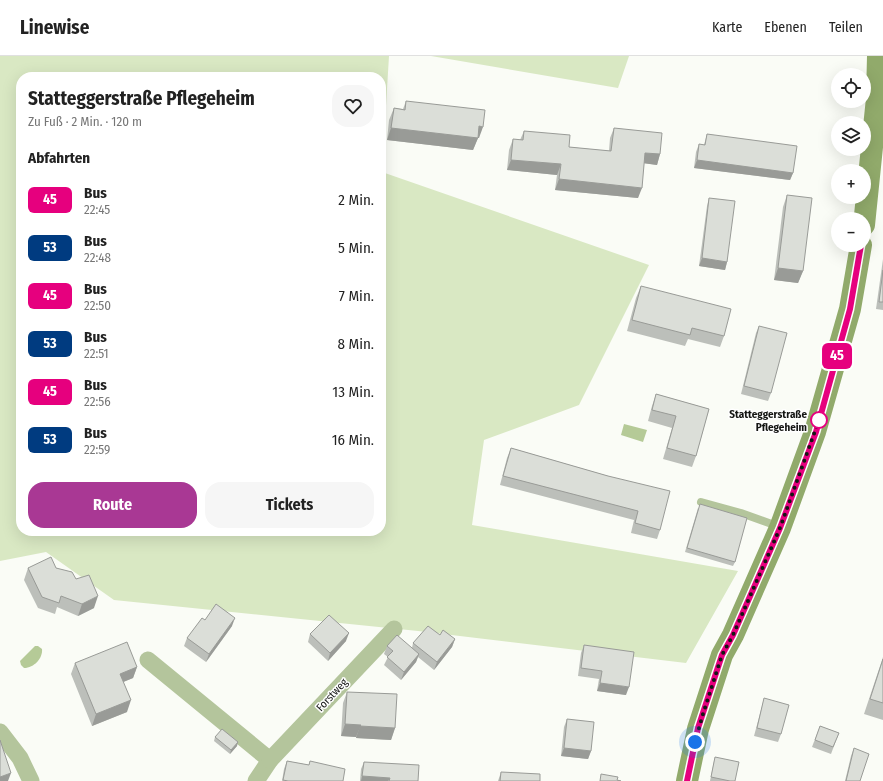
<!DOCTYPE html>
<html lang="de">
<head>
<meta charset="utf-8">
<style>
	:root { --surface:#fff; --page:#f6f6f6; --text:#222; --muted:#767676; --line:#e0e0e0; --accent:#a93894 }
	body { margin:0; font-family:"Fira Sans Condensed",sans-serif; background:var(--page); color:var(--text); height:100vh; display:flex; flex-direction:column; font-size:15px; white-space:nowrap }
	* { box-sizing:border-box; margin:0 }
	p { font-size:13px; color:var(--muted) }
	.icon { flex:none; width:22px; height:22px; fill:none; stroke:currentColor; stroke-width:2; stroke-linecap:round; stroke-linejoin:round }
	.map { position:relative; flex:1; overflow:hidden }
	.panel { position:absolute; left:16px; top:16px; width:370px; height:464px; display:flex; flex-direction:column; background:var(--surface); border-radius:16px; box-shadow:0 4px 16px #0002 }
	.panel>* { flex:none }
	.badge { padding:0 8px; border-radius:6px; font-size:14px; line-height:26px }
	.controls { position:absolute; left:831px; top:12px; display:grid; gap:8px }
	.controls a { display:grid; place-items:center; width:40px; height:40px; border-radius:50%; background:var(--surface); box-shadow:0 4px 16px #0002; font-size:20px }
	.you { position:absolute; width:20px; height:20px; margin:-10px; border:3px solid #fff; border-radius:50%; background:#1a73e8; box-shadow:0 0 0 6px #1a73e833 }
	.map>.badge { position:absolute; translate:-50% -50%; box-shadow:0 0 0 2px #fff }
	h2 { padding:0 12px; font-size:15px; line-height:36px }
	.round { display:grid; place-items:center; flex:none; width:42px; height:42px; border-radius:16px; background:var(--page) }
	.overview { display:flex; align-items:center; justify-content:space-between; height:68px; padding:0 12px }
	h1 { font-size:19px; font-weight:700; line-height:30px }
	.primary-button { display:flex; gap:8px; margin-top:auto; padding:8px 12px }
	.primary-button a { flex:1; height:46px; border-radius:16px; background:var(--accent); color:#fff; font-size:16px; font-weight:700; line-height:46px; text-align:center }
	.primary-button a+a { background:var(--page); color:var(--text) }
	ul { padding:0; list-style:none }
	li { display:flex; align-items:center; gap:12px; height:48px; padding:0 12px }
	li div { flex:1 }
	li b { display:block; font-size:15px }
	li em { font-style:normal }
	li .badge { min-width:44px; font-weight:700; text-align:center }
	header { display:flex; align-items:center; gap:24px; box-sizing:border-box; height:56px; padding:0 20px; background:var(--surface); border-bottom:1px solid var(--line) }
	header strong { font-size:19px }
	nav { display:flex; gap:22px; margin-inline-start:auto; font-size:14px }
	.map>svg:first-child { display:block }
	.green { fill:#d9e8c3; fill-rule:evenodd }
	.water { fill:#b5ca97 }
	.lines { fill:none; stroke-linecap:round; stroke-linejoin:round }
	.lane { stroke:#b4c59c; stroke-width:8 }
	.street { stroke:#b4c59c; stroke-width:17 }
	.secondary { stroke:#91aa6b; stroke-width:22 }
	.wall { fill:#bcbfba }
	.shaded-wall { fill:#999b97 }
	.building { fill:#dbded8; stroke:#999b97 }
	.line-casing { stroke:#fff; stroke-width:9 }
	.line { stroke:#e6007e; stroke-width:6 }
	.walk { stroke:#151614; stroke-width:4; stroke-dasharray:0 7.2 }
	.stop-dot { fill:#fff; stroke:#e6007e; stroke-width:2 }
	.labels { text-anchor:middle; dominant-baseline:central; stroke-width:3; stroke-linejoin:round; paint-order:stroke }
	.stop-label { font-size:11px; font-weight:bold; fill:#151614; stroke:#fff; text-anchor:end }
	.street-label { font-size:11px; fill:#151614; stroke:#fff }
</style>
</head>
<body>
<header>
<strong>Linewise</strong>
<nav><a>Karte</a><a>Ebenen</a><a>Teilen</a></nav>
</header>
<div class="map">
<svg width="883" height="725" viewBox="0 0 883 725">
	<rect width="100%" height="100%" fill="#fafcf6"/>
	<g class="green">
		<path d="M0 0H389L382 116 649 209 579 349 484 384 472 469 738 515 686 607 418 575 114 544 46 496 0 505ZM21 21H381V475H21Z"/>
		<polygon points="431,0 629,0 618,32"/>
	</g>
	<g class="water">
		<polygon points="624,368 647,374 643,386 621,379"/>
		<path d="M35 590H38L42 593C43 602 34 612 24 612L21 609 20 605Z"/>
	</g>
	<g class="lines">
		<polyline class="lane" points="701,446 741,457 780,471"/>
		<g class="street">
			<polyline points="148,604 270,704 256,725"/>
			<polyline points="0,676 20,702 31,725"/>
			<polyline points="270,704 394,573"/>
		</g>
		<g class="secondary">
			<polyline points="864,169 877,42 878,0"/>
			<polyline points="687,725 698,673 722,599 733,579 780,472 815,376 850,253 861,189"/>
		</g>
	</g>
	<g class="wall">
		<polygon points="406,45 479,82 478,82 473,94 387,84 389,64 394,52 403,53"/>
		<polygon points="614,72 660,98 657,109 644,107 638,142 555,134 557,119 507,114 509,94 513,83 520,84 524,75 569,91 609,95 610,82"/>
		<polygon points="707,78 793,117 790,124 694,112 696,96 699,88 704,89"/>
		<polygon points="787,139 803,215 798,227 774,224 783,151"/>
		<polygon points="709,142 727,206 725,214 699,210 707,150"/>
		<polygon points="883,203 883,254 876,253"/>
		<polygon points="641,230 724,280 720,291 688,283 685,290 627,275 636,242"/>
		<polygon points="759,270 771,337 768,345 741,338 756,277"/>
		<polygon points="656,338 709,353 696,400 692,411 663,403 672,372 648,365 652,350"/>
		<polygon points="511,392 608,420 660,474 657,483 631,477 634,464 500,429 507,402"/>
		<polygon points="698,452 735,506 733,510 685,496"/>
		<polygon points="28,512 56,512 76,523 94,552 78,560 57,551 55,558 38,552 24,524"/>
		<polygon points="205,564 232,570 206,606 184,590 187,582"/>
		<polygon points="310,578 346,585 328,605 308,586"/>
		<polygon points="440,579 455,583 452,591 434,614 418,601 416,606 401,624 384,609 388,601 384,598 387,590 412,592 413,587"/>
		<polygon points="584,589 626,639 597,635 599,623 578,620 581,597"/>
		<polygon points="883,601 883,664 864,658"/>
		<polygon points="75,607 137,611 133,622 123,626 127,656 92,670 71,618"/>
		<polygon points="347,636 395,672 391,684 356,682 356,681 341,680 343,647"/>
		<polygon points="764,642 781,678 778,686 754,680 762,650"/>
		<polygon points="567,663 591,695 588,703 561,700 564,671"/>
		<polygon points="820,670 839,677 831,698 812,691"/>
		<polygon points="215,681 237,690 230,698 214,685"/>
		<polygon points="854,692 860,725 845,725 851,700"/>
		<polygon points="715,701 735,725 710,725 714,705"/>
		<polygon points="287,705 309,709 310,705 343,725 282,725 284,713"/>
		<polygon points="364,706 418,725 360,725 361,713"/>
		<polygon points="501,716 540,725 498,725"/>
	</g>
	<g class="shaded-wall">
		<polygon points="479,70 483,71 479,82 475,82"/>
		<polygon points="391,72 478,82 473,94 387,84"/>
		<polygon points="645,97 660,98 657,109 642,107"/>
		<polygon points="511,104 561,108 557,119 507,114"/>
		<polygon points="697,104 793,117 790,124 694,112"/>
		<polygon points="559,123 642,132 638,142 555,134"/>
		<polygon points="702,202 727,206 725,214 699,210"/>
		<polygon points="778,212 803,215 798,227 774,224"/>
		<polygon points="98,540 94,552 78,560 82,548"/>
		<polygon points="235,562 232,570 206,606 209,598"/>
		<polygon points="349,577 346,585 328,605 330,597"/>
		<polygon points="455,583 452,591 434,614 437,606"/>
		<polygon points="419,598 416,606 401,624 404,616"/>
		<polygon points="137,611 133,622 116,629 120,618"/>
		<polygon points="600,627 629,631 626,639 597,635"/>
		<polygon points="131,644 127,656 92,670 96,658"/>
		<polygon points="345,668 361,669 356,681 341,680"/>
		<polygon points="360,670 395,672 391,684 356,682"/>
		<polygon points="238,686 237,690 230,698 231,694"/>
		<polygon points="564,692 591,695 588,703 561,700"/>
		<polygon points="11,717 8,725 0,725 0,721"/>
		<polygon points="362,720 390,722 388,725 361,725"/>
	</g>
	<g class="building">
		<polygon points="406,45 485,54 483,71 479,70 478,82 391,72 394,52 405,54"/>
		<polygon points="614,72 662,77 660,98 645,97 642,132 559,123 561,108 511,104 513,83 523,84 524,75 570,79 569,91 611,95"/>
		<polygon points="707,78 797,90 793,117 697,104 699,88 705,89"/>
		<polygon points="787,139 812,142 803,215 778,212"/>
		<polygon points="709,142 735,145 727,206 702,202"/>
		<polygon points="883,214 883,246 879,246"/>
		<polygon points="641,230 731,253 724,280 692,272 690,279 632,264"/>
		<polygon points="759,270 787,277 771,337 744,330"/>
		<polygon points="656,338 709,353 696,400 667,392 676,360 652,354"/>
		<polygon points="511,392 608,420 670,435 660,474 635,467 638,455 503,420"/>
		<polygon points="700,448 747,462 735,506 687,492"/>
		<polygon points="51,501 56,512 72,516 76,523 89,519 98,540 82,548 61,540 59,547 42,541 28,512"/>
		<polygon points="216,548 235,562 209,598 187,582 202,562 205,564"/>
		<polygon points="329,559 349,577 330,597 310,578"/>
		<polygon points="428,570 440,579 443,574 455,583 437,606 413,587"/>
		<polygon points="397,579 419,598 404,616 387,601 393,595 387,590"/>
		<polygon points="127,586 137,611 120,618 131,644 96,658 75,607"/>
		<polygon points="584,589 634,596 629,631 600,627 602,615 581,612"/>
		<polygon points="883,603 883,647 870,643"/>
		<polygon points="347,636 397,638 395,672 360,670 361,669 345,668"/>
		<polygon points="764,642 789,649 781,678 757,672"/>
		<polygon points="567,663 594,666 591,695 564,692"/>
		<polygon points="820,670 839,677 833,691 815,684"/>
		<polygon points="222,673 238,686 231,694 215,681"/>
		<polygon points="0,684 11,717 0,721"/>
		<polygon points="854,692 869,698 860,725 846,725"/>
		<polygon points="715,701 739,706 735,725 730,725 711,721"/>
		<polygon points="287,705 309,709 310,705 345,713 343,725 288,725 283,724"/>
		<polygon points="364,706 419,709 418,725 389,725 390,722 362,720"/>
		<polygon points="501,716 540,718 540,725 500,725"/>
		<polygon points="601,718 618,721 617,724 621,725 600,725"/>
	</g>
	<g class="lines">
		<defs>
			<polyline id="line" points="687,725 698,672 722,599 733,579 780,472 816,376 850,253 861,189"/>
		</defs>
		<use href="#line" class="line-casing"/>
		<use href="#line" class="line"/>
		<polyline class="walk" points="695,686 703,658 722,599 733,579 780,472 819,364"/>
	</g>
	<circle class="stop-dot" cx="819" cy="364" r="8"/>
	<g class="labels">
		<g class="stop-label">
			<text x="807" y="358">Statteggerstraße<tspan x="807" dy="13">Pflegeheim</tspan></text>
		</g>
		<g class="street-label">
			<text transform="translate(332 639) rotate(-47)">Forstweg</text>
		</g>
	</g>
</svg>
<div class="controls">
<a><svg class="icon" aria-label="locate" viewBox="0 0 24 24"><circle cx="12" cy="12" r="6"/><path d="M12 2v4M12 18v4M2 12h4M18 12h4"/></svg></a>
<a><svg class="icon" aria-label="layers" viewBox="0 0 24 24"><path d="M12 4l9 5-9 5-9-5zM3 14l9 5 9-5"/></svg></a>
<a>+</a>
<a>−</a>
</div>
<div class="you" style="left:695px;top:686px"></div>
<b class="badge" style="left:837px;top:300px;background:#e6007e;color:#fff">45</b>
<section class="panel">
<div class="overview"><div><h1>Statteggerstraße Pflegeheim</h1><p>Zu Fuß · 2 Min. · 120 m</p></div><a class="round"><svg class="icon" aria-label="heart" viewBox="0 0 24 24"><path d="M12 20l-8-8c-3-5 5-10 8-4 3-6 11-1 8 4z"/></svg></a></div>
<h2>Abfahrten</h2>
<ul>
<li><span class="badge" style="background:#e6007e;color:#fff">45</span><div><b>Bus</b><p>22:45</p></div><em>2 Min.</em></li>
<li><span class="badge" style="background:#003b80;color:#fff">53</span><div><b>Bus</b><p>22:48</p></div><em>5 Min.</em></li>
<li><span class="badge" style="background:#e6007e;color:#fff">45</span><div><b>Bus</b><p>22:50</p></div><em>7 Min.</em></li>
<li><span class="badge" style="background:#003b80;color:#fff">53</span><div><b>Bus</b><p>22:51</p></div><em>8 Min.</em></li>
<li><span class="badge" style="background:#e6007e;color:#fff">45</span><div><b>Bus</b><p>22:56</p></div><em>13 Min.</em></li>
<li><span class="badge" style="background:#003b80;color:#fff">53</span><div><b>Bus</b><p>22:59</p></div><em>16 Min.</em></li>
</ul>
<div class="primary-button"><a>Route</a><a>Tickets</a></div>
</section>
</div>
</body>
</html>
